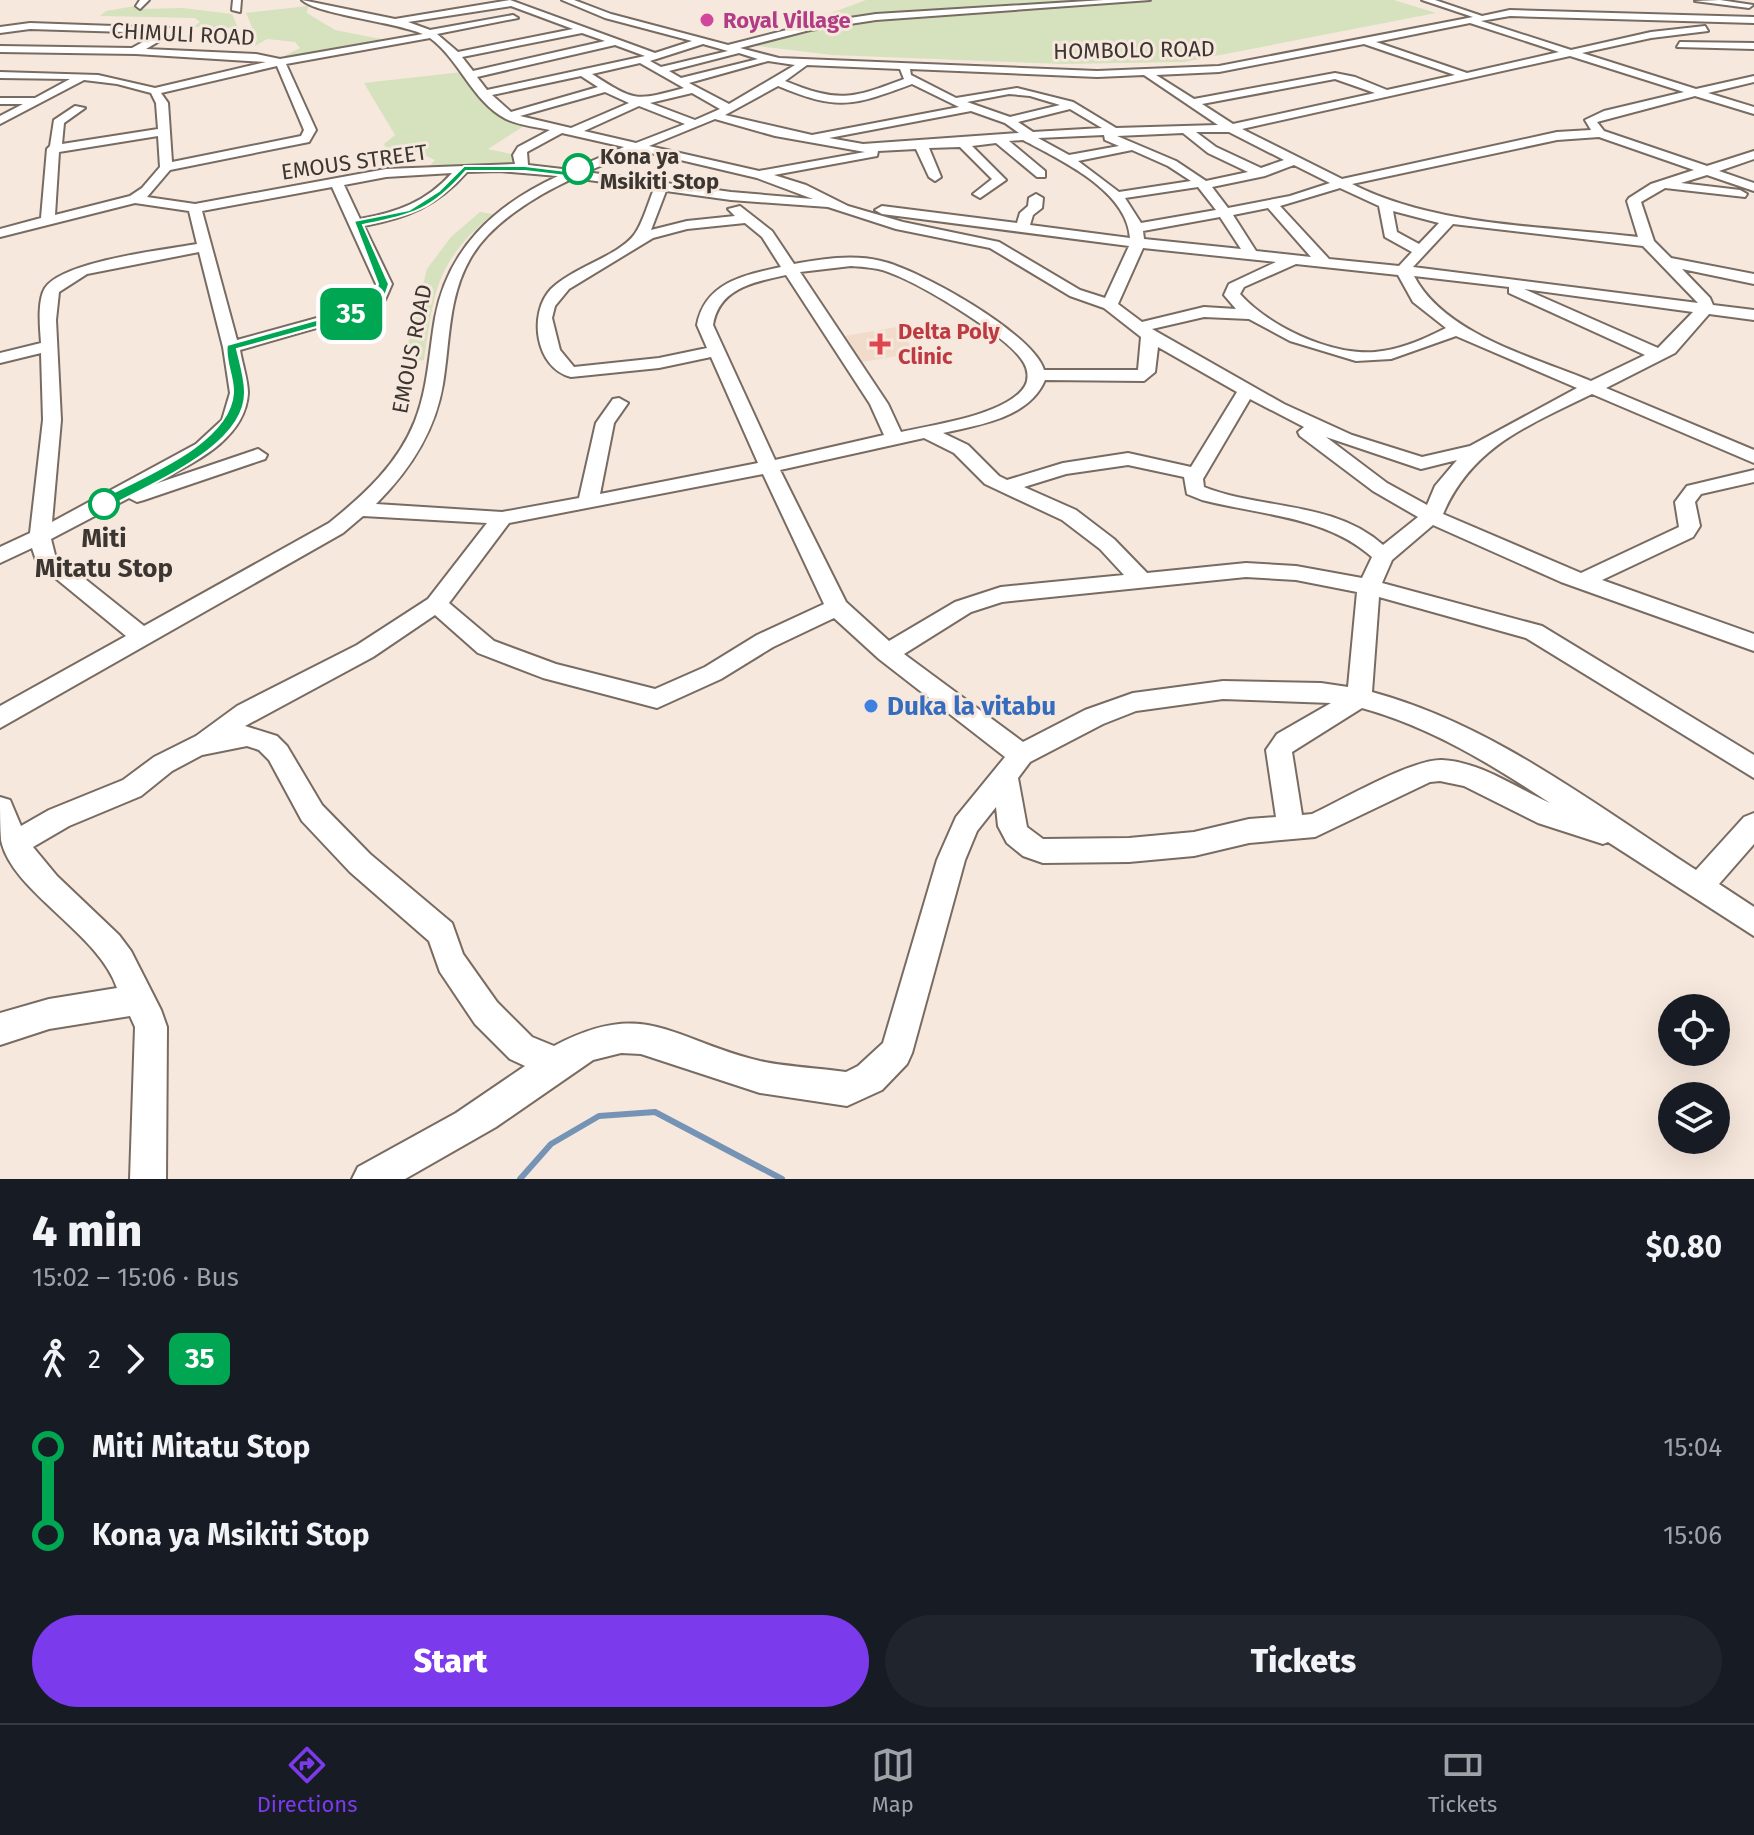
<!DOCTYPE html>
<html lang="en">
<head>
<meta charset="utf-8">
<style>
	:root { --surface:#171b24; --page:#20242c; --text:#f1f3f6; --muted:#9ea1a6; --line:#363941; --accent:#7c3aed }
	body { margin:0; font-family:"Fira Sans",sans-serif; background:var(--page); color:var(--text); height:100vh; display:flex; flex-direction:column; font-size:30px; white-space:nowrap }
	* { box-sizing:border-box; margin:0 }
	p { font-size:26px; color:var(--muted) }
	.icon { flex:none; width:44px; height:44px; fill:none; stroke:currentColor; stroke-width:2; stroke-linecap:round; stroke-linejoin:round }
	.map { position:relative; height:1179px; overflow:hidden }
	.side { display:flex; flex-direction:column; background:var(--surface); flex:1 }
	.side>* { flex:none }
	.badge { padding:0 16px; border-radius:12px; font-size:28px; line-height:52px }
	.controls { position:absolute; left:1658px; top:994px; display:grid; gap:16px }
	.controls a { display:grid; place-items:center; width:72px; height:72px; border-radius:50%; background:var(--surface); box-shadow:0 8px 32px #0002; font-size:40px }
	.map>.badge { position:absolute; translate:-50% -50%; box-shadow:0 0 0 4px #fff }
	.legs { display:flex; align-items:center; gap:12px; height:88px; padding:0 32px; font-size:26px }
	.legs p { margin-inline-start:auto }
	.overview { display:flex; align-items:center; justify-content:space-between; height:136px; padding:0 32px }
	h1 { font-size:44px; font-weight:800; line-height:60px }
	.cta { display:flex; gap:16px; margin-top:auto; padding:16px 32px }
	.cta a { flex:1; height:92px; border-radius:48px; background:var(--accent); color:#fff; font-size:32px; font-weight:800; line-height:92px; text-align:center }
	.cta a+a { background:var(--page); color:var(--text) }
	ul { padding:0 32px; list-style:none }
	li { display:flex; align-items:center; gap:28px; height:88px; font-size:30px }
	li i { display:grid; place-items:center; width:12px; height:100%; margin:0 10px; background:currentColor }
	li i::after { content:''; width:20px; height:20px; margin:-10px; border:6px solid; border-radius:50%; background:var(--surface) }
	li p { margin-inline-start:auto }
	li:first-child i { background:linear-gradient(#0000 50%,currentColor 0) }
	li:last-child i { background:linear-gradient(currentColor 50%,#0000 0) }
	.menu { display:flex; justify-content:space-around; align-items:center; height:112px; border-top:2px solid var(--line); background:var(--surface); font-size:22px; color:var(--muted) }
	.menu a { display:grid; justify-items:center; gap:4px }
	.menu .selected { color:var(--accent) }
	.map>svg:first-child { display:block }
	.built { fill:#f1dbcb }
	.green { fill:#d6e1be }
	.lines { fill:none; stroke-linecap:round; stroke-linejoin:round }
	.stream { stroke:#7594b5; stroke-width:6 }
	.minor-casing { stroke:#786b61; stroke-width:4 }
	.minor { fill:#fff; fill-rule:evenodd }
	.line-1 { fill:#00a651; stroke:#fff; stroke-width:2 }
	.hotel-dot { fill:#d1479c; stroke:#f7e8dd; stroke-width:3 }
	.stop-1-dot { fill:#fff; stroke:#00a651; stroke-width:4 }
	.health-dot { fill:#e0444e; stroke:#f7e8dd; stroke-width:3 }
	.shop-dot { fill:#3f7fe0; stroke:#f7e8dd; stroke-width:3 }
	.labels { text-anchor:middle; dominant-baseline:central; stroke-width:6; stroke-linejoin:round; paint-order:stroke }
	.far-hotel-label { font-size:22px; font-weight:bold; fill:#b23c85; stroke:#f7e8dd; text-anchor:start }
	.far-street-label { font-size:22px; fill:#3c3632; stroke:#f7e8dd }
	.far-stop-label { font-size:22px; font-weight:bold; fill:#3c3632; stroke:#f7e8dd; text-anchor:start }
	.far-health-label { font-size:22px; font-weight:bold; fill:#be3a42; stroke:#f7e8dd; text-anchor:start }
	.stop-label { font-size:26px; font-weight:bold; fill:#3c3632; stroke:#f7e8dd }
	.shop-label { font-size:26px; font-weight:bold; fill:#366cbe; stroke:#f7e8dd; text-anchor:start }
</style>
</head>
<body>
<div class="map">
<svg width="1754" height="1179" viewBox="0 0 1754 1179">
	<rect width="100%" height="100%" fill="#f7e8dd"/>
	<polygon class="built" points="897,327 916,353 862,362 845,336"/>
	<g class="green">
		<polygon points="866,0 1394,0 1436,13 1184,62 1062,64 832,55 757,46 753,42"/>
		<polygon points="135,6 142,9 183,8 232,14 238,28 193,27 200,22 195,18 100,16 106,11"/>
		<polygon points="308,6 307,13 335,30 386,40 294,56 284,56 300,48 295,42 267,39 255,46 257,39 246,13"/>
		<polygon points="462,72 497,114 527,124 488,149 516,155 516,165 429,167 435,160 417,152 389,156 384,144 395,135 364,83"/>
		<path d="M480 212 493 214C436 261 434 291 424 360L403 363 427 269 451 237Z"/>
	</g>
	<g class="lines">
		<polyline class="stream" points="520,1179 551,1144 599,1116 655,1112 782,1179"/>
		<defs>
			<g id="minor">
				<polygon points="140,0 149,0 140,9 136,6"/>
				<polygon points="233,0 241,0 240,12 232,10"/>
				<path d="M302 0 395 19 510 0 655 53 692 41 605 18 562 0H574L611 14 728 45 810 24 876 14 1104 0H1150L876 20 810 30 740 48 779 58 1097 71 1219 66 1473 17 1422 0H1435L1482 16 1510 10 1754 17V23L1510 16 1481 21 1571 50 1651 32 1705 26 1708 31 1651 38 1582 53 1696 89 1754 76V82L1708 93 1754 107V114L1695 96 1597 122 1604 131 1707 166 1754 151V159L1719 171 1754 183V191L1707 175 1681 183 1740 190 1747 194 1745 197 1665 188 1641 202 1654 241 1671 258 1754 274V284L1682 269 1710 298 1713 305 1754 310V320L1709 314 1675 353 1606 388 1754 450V463L1592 394C1529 425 1472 446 1443 514L1581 573 1679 527 1675 502 1687 486 1754 470V482L1701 494 1695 502 1700 526 1693 537 1602 580 1754 634V651L1561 582 1433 525 1392 560 1382 583 1542 626 1754 755V778L1526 638 1379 597 1372 692C1491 724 1594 804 1696 870L1744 817 1754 813V844L1719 884 1754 907V936L1608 842 1603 844 1538 823 1464 786 1440 781 1430 782 1315 837 1249 843 1194 856 1129 862 1043 863 1023 856 1007 843 998 826 996 807 977 831 965 860 912 1053 907 1064 882 1090 847 1106 760 1093 641 1054 621 1053 593 1060 496 1127 405 1179H352L358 1167 456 1113 525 1066 510 1059 475 1024 440 972 429 941 350 872 302 821 269 760 259 750 247 746 202 755 172 771 141 796 69 826 33 847 57 876 119 935 131 951 161 1010 167 1027 166 1179H130L135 1027 130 1016 49 1029 0 1045V1013L49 999 117 988C99 933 11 891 1 840 0 826 0 811 0 797L10 800 21 826 49 810 123 780 154 757 196 736 237 706 357 645 428 599 487 523 363 516 343 533 0 728V706L126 636 37 563 32 548 0 563V547L30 533 43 420 41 353 0 363V353L41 343C40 328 37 301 45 288 63 261 164 250 197 244L189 211 135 203 0 237V229L41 218 47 149 50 146 54 120 75 106 85 108 64 123 62 144 158 129 156 103 151 93 117 84 84 80 0 124V116L23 104H0V98H35L70 79 0 78V72L98 75 155 88 266 62 136 54 0 52V46L132 48 159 33 30 29 0 33V27L30 23 170 28 173 33 146 49 256 54 280 59 423 34C395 22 316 14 302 0ZM511 6 573 29 458 52 437 34 518 18 513 15 430 30 408 22ZM1470 23 1559 52 1467 73 1376 42ZM582 33 605 41 473 71 462 57ZM430 38C460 60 472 101 506 119 519 125 536 127 550 130L518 147 513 155 515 164 386 169 195 204 147 197 170 170 309 142 316 130 286 64ZM703 44 728 51 661 67 650 61ZM1364 44 1455 75 1387 90 1355 77 1335 73 1194 99 1156 75 1219 72ZM615 45 645 56 487 90 477 77ZM739 53 758 59 681 78 669 71ZM1570 56 1684 92 1604 111 1585 120 1591 130 1557 132 1342 179 1242 129ZM768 61 795 65 729 104 689 83ZM640 63 684 88C634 101 636 102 592 74ZM807 65 900 69 904 79C851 99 839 103 785 81ZM277 66 304 130 301 136 172 162 168 103 161 93ZM910 69 1097 77 1144 75 1218 125 1116 128 1073 102 1017 88 956 98 911 75ZM581 76 598 87 511 112 492 95ZM1335 79 1375 93 1233 124 1202 104ZM912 84 959 107 812 135 725 115 778 86C838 111 853 106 912 84ZM605 92 629 103 571 128 520 116ZM692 93 720 109 695 120 650 103ZM1009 94 1030 96 1060 105 1010 117 967 102ZM639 106 685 124 636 143 584 131ZM1070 109 1102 128 1033 132 1018 122ZM971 111 1005 123 1019 133 863 144 829 138ZM715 119 775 136 865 152 759 171 649 146ZM1196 132H1229L1284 160 1261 168 1216 147ZM562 133 624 147 571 170 528 165 527 152ZM1183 133 1208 153 1248 172 1206 181 1176 161 1117 136ZM1104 135 1105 140 1119 146 1069 155 1038 138ZM158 136 160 167 142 188 130 196 55 215 59 152ZM1599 137 1694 170 1651 184 1629 198 1627 201 1638 237C1545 226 1437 227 1352 184L1557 140ZM1023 140C1060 160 1127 190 1130 238L1030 225 1033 215 1042 208 1043 198 1036 194 1029 198 1028 206 1020 213 1017 223 882 206 875 210 882 214 1129 246 1105 298 1080 290 999 242 903 222 848 206 806 185 774 175 877 156 878 151 916 149 929 177 935 181 941 177 929 148 960 147 992 179 973 194 980 198 1006 180 972 146 996 143 1037 177H1045V171L1009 141ZM638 150 757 178 813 199 731 192 586 172ZM1132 150 1168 166 1191 181 1119 192 1078 161ZM1294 165 1330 183 1290 196 1228 208 1212 187 1265 176ZM499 171 558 176C495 205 448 248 435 318 429 353 428 388 415 421 398 464 364 495 329 523L144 626 55 555 51 539 129 498 137 502 144 500 265 459 267 455 258 449 152 485C188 465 245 442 248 393 248 380 242 363 240 350L358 316 385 300 392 284 364 226C407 218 437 206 467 172ZM452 173C426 202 398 212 360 219L344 185 386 177ZM574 178 654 189C648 203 643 223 634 235 618 256 572 268 551 289 528 313 535 368 571 377L659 368 711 357 758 463 600 494 614 423 628 403 619 398 613 399 596 423 579 498 502 512 376 504C410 470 435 432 443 384 450 342 448 297 470 259 490 223 537 195 574 178ZM332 187 376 284 373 295 346 310 237 340 202 211ZM1198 187 1216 210 1141 223 1125 198ZM1340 188 1379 206 1385 237 1412 252 1399 266 1329 259 1280 206ZM666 191 731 200 828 207 896 229 990 248 1070 296 1104 308 1141 337 1138 370H1044C1033 333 918 269 881 261 852 254 823 259 794 264L772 231 740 206 728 209 735 216 687 221 651 230ZM1268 208 1311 257 1256 251 1233 215ZM1393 211 1439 223 1419 244 1397 232ZM1220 217 1241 249 1144 239 1143 231ZM745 223 762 237 781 267C745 275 705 282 697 325L707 348 659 358 574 367 560 350 552 318 555 306 569 289 653 238 687 229ZM1453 224 1643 246 1698 303 1413 267ZM1143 248 1276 262 1229 284 1224 295 1236 309 1204 307 1142 322 1118 304ZM199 252 223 347 230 393 222 420 196 444 52 522 61 420 56 320 59 292 87 274ZM1296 264 1398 275 1413 302 1446 328C1425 339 1399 350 1375 352 1330 355 1270 327 1240 294L1244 287ZM851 266C866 267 880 268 893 274 922 285 1010 337 1024 363 1028 370 1029 379 1025 386 1008 415 932 425 901 432L888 404 800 272ZM786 275 870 404 884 435 775 460 713 325C719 288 754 282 786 275ZM1414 276 1509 287V293L1645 355 1591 381C1533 357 1444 334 1414 276ZM1524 289 1693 312 1658 348ZM1204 317 1249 319 1290 341 1356 361 1391 359 1456 336 1577 388 1470 446 1422 457 1352 435 1284 404 1152 329ZM1158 347 1237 392 1191 467 1128 453 1063 463 1007 480 999 476 968 445 943 433C979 425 1029 418 1045 380L1144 381 1155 372ZM1250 399 1304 427 1298 432 1300 436 1373 491 1418 517 1383 545C1334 501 1262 510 1204 487L1203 479ZM1326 437 1421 469 1457 460 1435 486 1427 505 1387 483ZM924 438 954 453 985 484 1062 520 1100 549 1124 575 1001 587 955 602 889 641 846 602 780 470ZM1128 465 1184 477 1187 494 1202 500C1260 515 1326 516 1372 557L1362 578 1296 566 1246 563 1147 573 1114 539 1076 510 1024 487 1066 474ZM763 474 824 604 757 635 705 667 655 689 556 664 494 641 449 603 509 523ZM1246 577 1296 580 1357 592 1348 687 1321 683 1223 681 1133 693 1085 710 1023 742 904 654 971 612 1002 602ZM435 615 478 653 543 678 657 708 721 679 773 647 834 618 879 659 1005 757 956 817 937 860 883 1043 858 1066 846 1072C818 1068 788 1067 760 1061 672 1040 646 997 554 1046L532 1037 497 1002 463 954 452 923 370 854 322 805 287 746 277 736 245 726 373 657ZM1223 699 1331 703 1277 734 1266 750 1276 817 1249 819 1194 832 1129 838 1043 839 1027 827 1018 778 1030 762 1103 724 1136 711ZM1362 708C1431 727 1491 764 1550 803 1516 788 1481 762 1442 760 1412 759 1342 800 1312 814L1302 815 1292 752Z"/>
				<polygon points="1720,0 1753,5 1749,8 1695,1"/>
				<polygon points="1680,42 1754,43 1754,49 1677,47"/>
			</g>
		</defs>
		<use href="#minor" class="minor-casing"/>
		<use href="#minor" class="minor"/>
	</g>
	<path class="line-1" d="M464 166H525L566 171 578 167 583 169 567 176 525 171H466C431 211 414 214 363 225L389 284 384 299 356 316 237 349C240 362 245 378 245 392 246 447 151 483 109 507H99V500C139 478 230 444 233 393 234 377 224 360 227 345L348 311 375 295 378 284 354 221 409 210 439 191Z"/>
	<circle class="hotel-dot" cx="707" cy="20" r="8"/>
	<g class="stop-1-dot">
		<circle cx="578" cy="169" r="14"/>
		<circle cx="104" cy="504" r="14"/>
	</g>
	<path class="health-dot" d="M876 332h8v8h8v8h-8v8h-8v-8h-8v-8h8z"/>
	<circle class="shop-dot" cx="871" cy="706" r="8"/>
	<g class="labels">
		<g class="far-hotel-label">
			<text x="723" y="20">Royal Village</text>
		</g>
		<g class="far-street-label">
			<text transform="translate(183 34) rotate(3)">CHIMULI ROAD</text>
			<text transform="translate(1134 50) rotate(-1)">HOMBOLO ROAD</text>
			<text transform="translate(354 162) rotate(-8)">EMOUS STREET</text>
			<text transform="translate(412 349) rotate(-79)">EMOUS ROAD</text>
		</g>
		<g class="far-stop-label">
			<text x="600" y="156">Kona ya<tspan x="600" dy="25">Msikiti Stop</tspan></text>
		</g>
		<g class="far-health-label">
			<text x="898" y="331">Delta Poly<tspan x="898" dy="25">Clinic</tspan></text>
		</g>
		<g class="stop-label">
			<text x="104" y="538">Miti<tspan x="104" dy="30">Mitatu Stop</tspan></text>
		</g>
		<g class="shop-label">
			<text x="887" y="706">Duka la vitabu</text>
		</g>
	</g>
</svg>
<div class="controls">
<a><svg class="icon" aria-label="locate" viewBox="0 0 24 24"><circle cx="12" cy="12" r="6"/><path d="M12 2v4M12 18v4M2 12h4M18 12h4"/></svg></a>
<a><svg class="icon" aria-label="layers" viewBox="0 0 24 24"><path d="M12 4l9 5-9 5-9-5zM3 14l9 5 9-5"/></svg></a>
</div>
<b class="badge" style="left:351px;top:314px;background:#00a651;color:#fff">35</b>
</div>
<section class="side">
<div class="overview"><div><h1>4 min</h1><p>15:02 – 15:06 · Bus</p></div><b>$0.80</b></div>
<div class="legs"><svg class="icon" aria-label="walk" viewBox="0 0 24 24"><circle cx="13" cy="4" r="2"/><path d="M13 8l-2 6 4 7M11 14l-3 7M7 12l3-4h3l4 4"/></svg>2<svg class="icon" aria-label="forward" viewBox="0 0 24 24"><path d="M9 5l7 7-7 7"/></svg><b class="badge" style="background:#00a651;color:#fff">35</b></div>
<ul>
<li><i style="color:#00a651"></i><b>Miti Mitatu Stop</b><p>15:04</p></li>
<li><i style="color:#00a651"></i><b>Kona ya Msikiti Stop</b><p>15:06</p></li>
</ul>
<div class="cta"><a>Start</a><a>Tickets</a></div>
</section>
<nav class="menu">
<a class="selected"><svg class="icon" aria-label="directions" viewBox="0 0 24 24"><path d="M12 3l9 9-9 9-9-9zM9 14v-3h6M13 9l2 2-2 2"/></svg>Directions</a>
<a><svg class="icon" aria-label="map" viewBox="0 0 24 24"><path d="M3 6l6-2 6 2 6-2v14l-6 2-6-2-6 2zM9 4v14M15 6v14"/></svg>Map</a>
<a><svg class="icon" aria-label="tickets" viewBox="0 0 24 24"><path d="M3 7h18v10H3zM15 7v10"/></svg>Tickets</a>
</nav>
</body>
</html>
